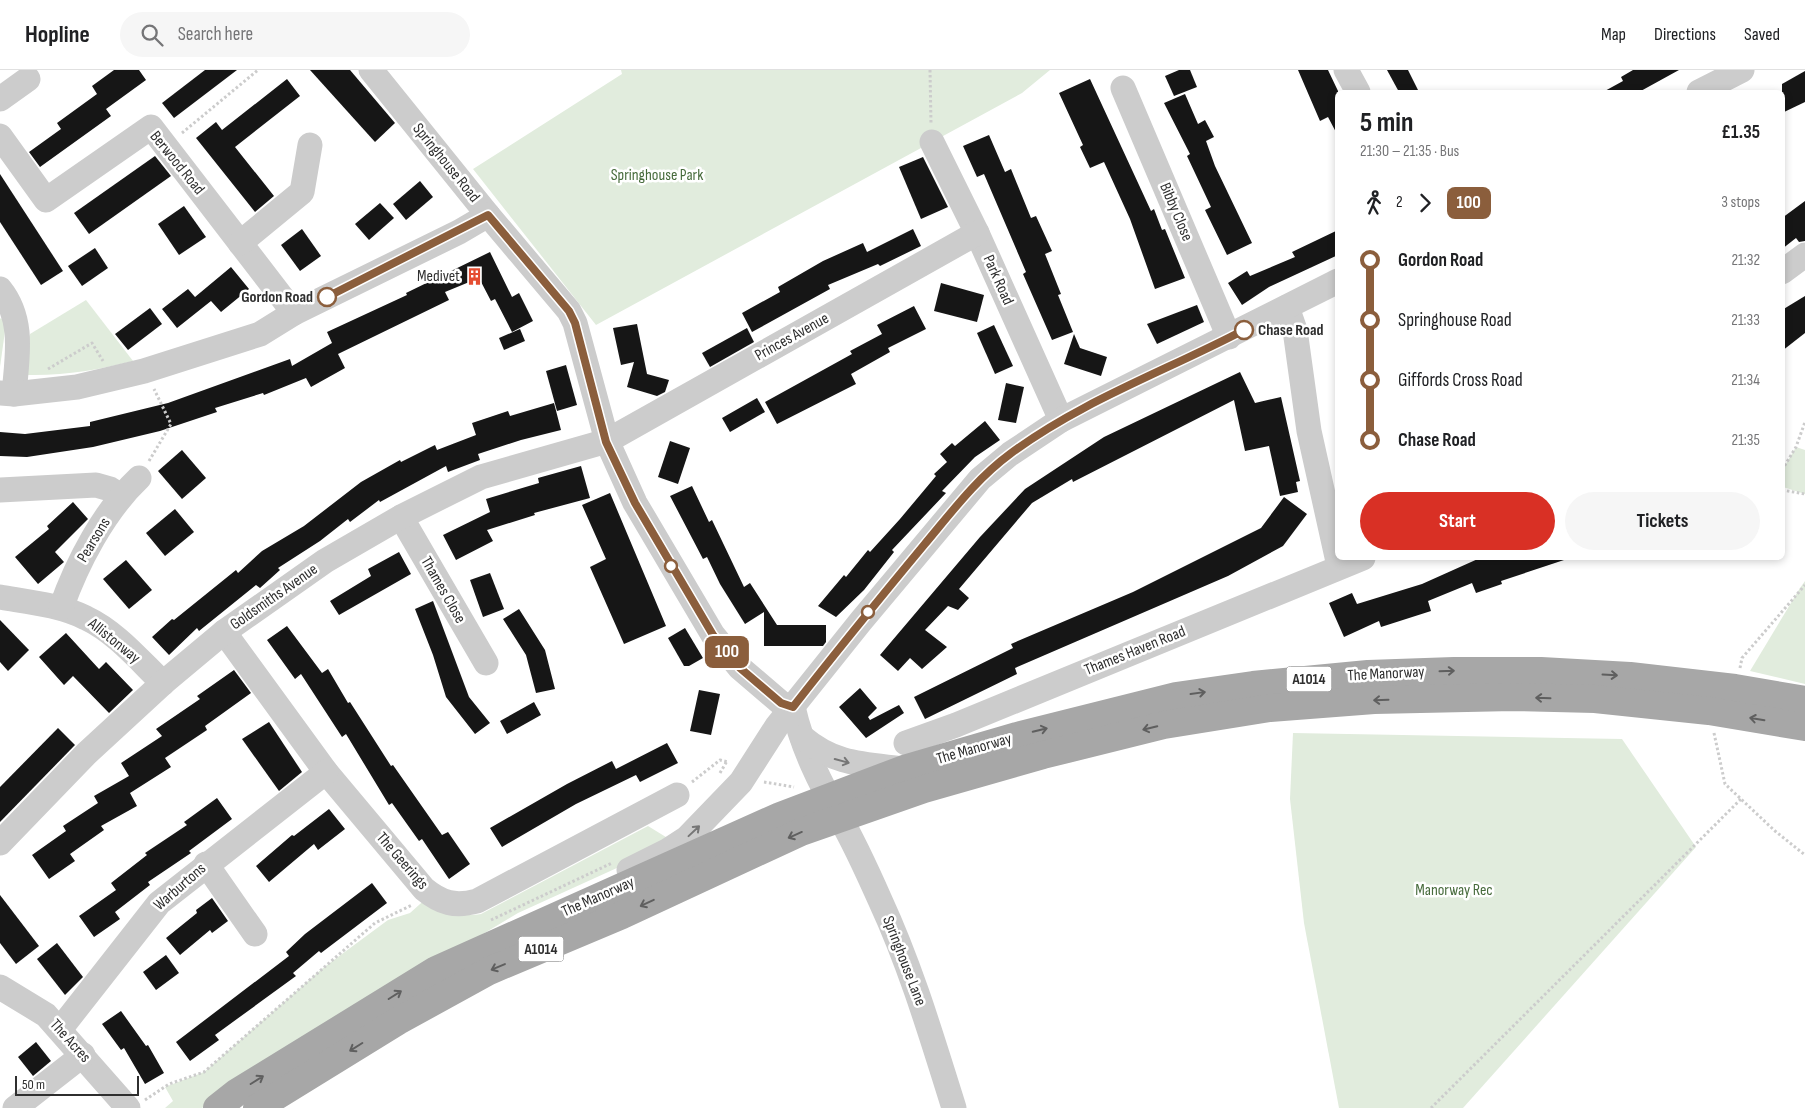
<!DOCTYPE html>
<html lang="en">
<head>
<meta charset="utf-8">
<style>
	:root { --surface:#fff; --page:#f6f6f6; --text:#202124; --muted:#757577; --line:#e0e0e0; --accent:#d93025 }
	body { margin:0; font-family:"Sofia Sans Condensed",sans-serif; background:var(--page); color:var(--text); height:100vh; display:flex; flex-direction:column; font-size:19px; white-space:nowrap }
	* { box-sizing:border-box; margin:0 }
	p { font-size:16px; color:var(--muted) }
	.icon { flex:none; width:28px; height:28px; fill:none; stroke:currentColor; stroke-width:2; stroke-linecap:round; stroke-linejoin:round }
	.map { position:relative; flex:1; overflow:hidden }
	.sheet { position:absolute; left:1335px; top:20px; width:450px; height:470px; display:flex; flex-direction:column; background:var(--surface); border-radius:8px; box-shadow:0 2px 8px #0003 }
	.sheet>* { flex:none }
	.badge { padding:0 10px; border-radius:8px; font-size:18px; line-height:32px }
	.scale { position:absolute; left:15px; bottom:12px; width:124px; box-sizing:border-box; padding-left:5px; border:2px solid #2f2f2f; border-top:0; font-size:14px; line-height:18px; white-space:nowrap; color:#2f2f2f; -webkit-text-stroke:4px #fff; paint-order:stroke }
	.map>.badge { position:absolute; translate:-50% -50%; box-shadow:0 0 0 2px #fff }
	.legs { display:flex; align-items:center; gap:8px; height:55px; padding:0 25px; font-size:16px }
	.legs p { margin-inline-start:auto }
	.overview { display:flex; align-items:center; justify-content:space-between; height:85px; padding:0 25px }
	h1 { font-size:28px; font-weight:700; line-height:38px }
	.primary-button { display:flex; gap:10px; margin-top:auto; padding:10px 25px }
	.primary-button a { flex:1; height:58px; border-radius:30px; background:var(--accent); color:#fff; font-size:20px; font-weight:700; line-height:58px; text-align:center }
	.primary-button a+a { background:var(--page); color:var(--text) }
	ul { padding:0 25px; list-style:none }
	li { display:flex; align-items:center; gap:18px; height:60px; font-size:19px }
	li i { display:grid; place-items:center; width:8px; height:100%; margin:0 6px; background:currentColor }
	li i::after { content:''; width:12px; height:12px; margin:-6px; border:4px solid; border-radius:50%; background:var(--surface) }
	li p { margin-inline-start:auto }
	li:first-child i { background:linear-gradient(#0000 50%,currentColor 0) }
	li:last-child i { background:linear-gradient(currentColor 50%,#0000 0) }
	header { display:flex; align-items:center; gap:30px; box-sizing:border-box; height:70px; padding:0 25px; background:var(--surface); border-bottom:1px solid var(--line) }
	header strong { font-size:24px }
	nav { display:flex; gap:28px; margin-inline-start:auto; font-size:18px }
	.search { width:350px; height:45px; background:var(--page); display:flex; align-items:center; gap:12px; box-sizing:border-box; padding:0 18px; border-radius:28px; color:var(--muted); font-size:19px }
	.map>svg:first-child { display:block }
	.green { fill:#e1ecdd }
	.building { fill:#161616 }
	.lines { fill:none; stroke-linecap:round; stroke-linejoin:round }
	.path { stroke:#ccc; stroke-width:3; stroke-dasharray:2.5 2.5; stroke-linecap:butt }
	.minor { stroke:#ccc; stroke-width:25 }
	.major { stroke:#a7a7a7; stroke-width:28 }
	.oneway { stroke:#5f5f5f }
	.oneway2 { stroke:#767676 }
	.line-1-casing { stroke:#fff; stroke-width:11 }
	.line-1 { stroke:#8b5e3c; stroke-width:8 }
	.stop-1-dot { fill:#fff; stroke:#8b5e3c; stroke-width:2.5 }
	.labels { text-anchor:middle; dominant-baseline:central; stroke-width:5; stroke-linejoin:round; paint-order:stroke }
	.shield { fill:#fff; stroke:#6d6d6d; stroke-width:1 }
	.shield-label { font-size:15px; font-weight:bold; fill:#2f2f2f }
	.street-label { font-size:16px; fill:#2f2f2f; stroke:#fff }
	.park-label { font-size:16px; fill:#476b3c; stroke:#fff }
	.poi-label { font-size:16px; fill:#2f2f2f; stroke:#fff; text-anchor:end }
	.stop-label { font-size:16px; font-weight:bold; fill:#2f2f2f; stroke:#fff; text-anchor:end }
</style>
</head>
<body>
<header>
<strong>Hopline</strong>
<div class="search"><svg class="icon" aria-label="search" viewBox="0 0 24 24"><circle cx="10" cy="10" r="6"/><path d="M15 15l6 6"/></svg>Search here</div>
<nav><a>Map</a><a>Directions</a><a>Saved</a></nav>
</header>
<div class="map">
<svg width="1805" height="1038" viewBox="0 0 1805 1038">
	<rect width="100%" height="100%" fill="#fff"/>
	<g class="green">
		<polygon points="621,0 1050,0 1022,23 596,255 473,99 622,4"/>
		<path d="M86 230 133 291C97 300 64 306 26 305V281L30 264Z"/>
		<polygon points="1,248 6,254 0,297 0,249"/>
		<polygon points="1796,377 1805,380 1805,424 1783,417 1783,399"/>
		<polygon points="1805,511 1805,614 1750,601 1800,518"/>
		<polygon points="1293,663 1622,669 1696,777 1463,1038 1339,1038 1304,853 1290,729"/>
		<path d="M648 756 674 772 518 843 232 1015 202 1038H165L173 1031 165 1017 204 1002 323 898 388 850 410 843 429 826C446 841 458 848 481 844Z"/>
	</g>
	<g class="building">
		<polygon points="114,0 139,0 146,10 106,39 111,46 40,97 29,82 61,59 57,53 97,24 92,16"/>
		<polygon points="205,0 237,0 174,48 162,33"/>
		<polygon points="310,0 350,0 395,53 375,72"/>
		<polygon points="1179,0 1190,0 1197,17 1174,26 1165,6"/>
		<polygon points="1298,0 1328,0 1338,21 1338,66 1328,47 1320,51"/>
		<polygon points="1387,0 1408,0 1419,22 1399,22"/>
		<polygon points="1633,0 1679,0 1639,22 1603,22 1623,11 1621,7"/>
		<polygon points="1805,1 1805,32 1782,43 1782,14"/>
		<polygon points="287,9 300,26 235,77 274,126 255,142 196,68 216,52 222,60"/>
		<polygon points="1090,9 1151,141 1154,139 1162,160 1165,159 1185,208 1155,219 1130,149 1104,92 1090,98 1080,77 1083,75 1059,23"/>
		<polygon points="1185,24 1198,54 1205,50 1214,67 1206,71 1215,96 1252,173 1227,185 1205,140 1211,137 1187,86 1190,84 1164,33"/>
		<polygon points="989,65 1005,102 1011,99 1031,148 1036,146 1052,181 1045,184 1061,224 1058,225 1073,262 1052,270 1023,204 1026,202 984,104 977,107 963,76"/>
		<polygon points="155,86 171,106 89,164 74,143"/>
		<polygon points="923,87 948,137 921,149 899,97"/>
		<polygon points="0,104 63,201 41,215 0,152"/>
		<polygon points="420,111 433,127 406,150 393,134"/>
		<polygon points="1805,131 1805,171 1799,172 1796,168 1782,179 1782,148"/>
		<polygon points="380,133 394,148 369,170 355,154"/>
		<polygon points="184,136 206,167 179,185 158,154"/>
		<polygon points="302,159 321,186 300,201 281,175"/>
		<polygon points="913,159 921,176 880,196 878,194 828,215 830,219 752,262 742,243 780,222 778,217 823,191 863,173 867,182"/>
		<polygon points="1338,160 1338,185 1269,217 1242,235 1228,213 1247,201 1250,206 1295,187 1292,182"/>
		<polygon points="95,178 108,198 82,216 68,196"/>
		<polygon points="490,182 512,227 519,223 533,251 512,262 495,229 491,231 479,208 445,222 449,230 338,284 345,298 311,317 306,308 264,325 263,323 215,338 217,342 160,361 93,377 27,387 0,386 0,362 25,364 90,356 90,352 168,333 290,289 292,296 332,273 327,262 407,225 406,223"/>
		<polygon points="231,197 249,219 221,242 211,231 177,258 162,239 188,219 195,227"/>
		<polygon points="941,213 984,225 977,252 934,241"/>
		<polygon points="1805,226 1805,263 1782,281 1782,240"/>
		<polygon points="1197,235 1204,252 1157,274 1147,254"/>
		<polygon points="914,236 926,259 888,278 890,282 851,304 856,314 777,354 765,332 852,284 850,281 882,264 877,255"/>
		<polygon points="150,238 162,254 128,280 115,264"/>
		<polygon points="637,254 647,304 669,310 665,322 657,326 627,317 634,292 621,295 613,258"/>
		<polygon points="994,255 1013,296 995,304 977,263"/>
		<polygon points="747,258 754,272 710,297 702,283"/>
		<polygon points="520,259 525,271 504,280 499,268"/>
		<polygon points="1074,264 1080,278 1107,287 1101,306 1064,294"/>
		<polygon points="566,295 577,335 557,341 546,301"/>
		<polygon points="1240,302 1255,333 1281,327 1300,411 1296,412 1298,422 1280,426 1269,376 1245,381 1234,330 1073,412 1072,409 1032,433 959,519 969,528 958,540 948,536 925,560 947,577 922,599 910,588 898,601 880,585 980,467 1025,419 1104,367"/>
		<polygon points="1006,313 1024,317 1016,353 998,350"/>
		<polygon points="757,328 765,342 730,362 722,348"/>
		<polygon points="554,333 561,360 521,370 478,384 480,390 448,402 446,396 380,432 379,430 350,452 348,449 320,471 278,498 280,500 260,518 256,515 199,561 197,558 169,585 152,567 172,549 174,550 236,500 238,503 262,481 304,456 361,412 400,390 401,392 435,375 437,380 476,365 472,353 508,341 510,346"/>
		<polygon points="985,351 1000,370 975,387 942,421 946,423 892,480 894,482 864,520 836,547 818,536 844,505 846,507 868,480 870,482 900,449 936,406 934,404 947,392 940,384 952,373 955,376"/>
		<polygon points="670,371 690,378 678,414 658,407"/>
		<polygon points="182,380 206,408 182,429 158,401"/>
		<polygon points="581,396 590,428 534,443 535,445 487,460 493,471 456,490 443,465 490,442 486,429 539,413 538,408"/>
		<polygon points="692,416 709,452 712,450 744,517 750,513 777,555 826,555 826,572 823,576 764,576 764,542 745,554 720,514 707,487 703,489 670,426"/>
		<polygon points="610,423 666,556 624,574 590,497 606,489 582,435"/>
		<polygon points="1284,427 1307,444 1283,476 1228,506 1015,598 1017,604 925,649 914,627 1013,578 1011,574 1133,522 1261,458"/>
		<polygon points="73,432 88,449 55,482 64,492 38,514 15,487 49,459 47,456"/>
		<polygon points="175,439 194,462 165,486 146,463"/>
		<polygon points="399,482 411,504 339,545 330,531 371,506 368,499"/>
		<polygon points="1480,488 1564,488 1564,490 1501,511 1502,514 1476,523 1472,513 1428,531 1431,541 1381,557 1379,551 1344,567 1329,533 1352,523 1357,534 1422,514"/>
		<polygon points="126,490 152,520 129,539 103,509"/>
		<polygon points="490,503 504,539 483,547 470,510"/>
		<polygon points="433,531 469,627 490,653 475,664 446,627 433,585 415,539"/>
		<polygon points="519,539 545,580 555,619 536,623 526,585 503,549"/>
		<polygon points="0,550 29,580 8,601 0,592"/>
		<polygon points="287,556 322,603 328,599 348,633 350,632 391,696 393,695 442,765 448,762 470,794 449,809 422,769 419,771 392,733 389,735 346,664 342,667 301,604 295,609 267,570"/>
		<polygon points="685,558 703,588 689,596 684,596 668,568"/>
		<polygon points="66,563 99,599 106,592 133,620 109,643 73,606 64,615 39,587"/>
		<polygon points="234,600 251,623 205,656 207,660 165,688 171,697 130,723 137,736 101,756 104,760 70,784 75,791 49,809 32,785 66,761 63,756 98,733 94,726 129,706 121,693 162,666 156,659 200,629 197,626"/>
		<polygon points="860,618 877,638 868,647 870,650 899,635 904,643 866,668 839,637"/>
		<polygon points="699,620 720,624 711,665 690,661"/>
		<polygon points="534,632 541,645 507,664 500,651"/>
		<polygon points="269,652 302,702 279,721 242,669"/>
		<polygon points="58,658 75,675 0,752 0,717"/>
		<polygon points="667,673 678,693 640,712 636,705 576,734 502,777 490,758 567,714 612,691 616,699"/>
		<polygon points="217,728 232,749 189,781 191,783 148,812 150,815 115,842 120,849 94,867 79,846 116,820 111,813 147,785 145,783 187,755 184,752"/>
		<polygon points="329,739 345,759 318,780 314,774 269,812 256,796 292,765 294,766"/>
		<polygon points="372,813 387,833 321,883 319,881 293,903 296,906 215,965 219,970 190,991 176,972 289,886 286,882 305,864"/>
		<polygon points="0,825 39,876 16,894 0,873"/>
		<polygon points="212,828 228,851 212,863 210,860 180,885 166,868 197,843 196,840"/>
		<polygon points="57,873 83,907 65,925 37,889"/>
		<polygon points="166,885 179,903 156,920 143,902"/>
		<polygon points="121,941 146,976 148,975 164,1003 145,1014 124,978 121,980 102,954"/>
		<polygon points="36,972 51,991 33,1006 18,987"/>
	</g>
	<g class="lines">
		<g class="path">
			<polyline points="930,0 931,54"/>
			<polyline points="182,63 258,0"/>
			<polyline points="48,299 92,273 103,291"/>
			<polyline points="149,391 171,354 154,319"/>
			<polyline points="1782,400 1796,377 1805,352"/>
			<polyline points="1782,420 1805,424"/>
			<polyline points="1740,598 1742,588 1805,515"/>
			<polyline points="1714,663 1725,714 1775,761 1805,785"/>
			<polyline points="720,703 727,691"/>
			<polyline points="692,712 720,690 728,692"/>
			<polyline points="764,712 794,717"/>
			<polyline points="491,850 612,793"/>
			<polyline points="145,1030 169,1014 204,1002 375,853 412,835"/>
			<polyline points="1431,1038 1741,729"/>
		</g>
		<g class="minor">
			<polyline points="371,0 488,145 569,241 575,253 607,371 635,433 713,565 740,598 781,633 793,637"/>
			<polyline points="1346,0 1358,22"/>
			<polyline points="1123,18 1229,267"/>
			<polyline points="1699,22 1742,0"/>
			<polyline points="0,29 28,9"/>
			<polyline points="0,66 46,130 151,57 294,243"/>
			<polyline points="932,72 977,163 1061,350"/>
			<polyline points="240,173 302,122 310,75"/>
			<polyline points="1782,202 1805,185"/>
			<path d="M0 219C25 250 17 287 14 324"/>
			<polyline points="1287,237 1295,260 1309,361 1339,496"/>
			<polyline points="0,323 14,324 77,317 144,301 260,264 294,243 459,162 488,145"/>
			<polyline points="0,420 96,415 110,419 121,426"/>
			<polyline points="401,447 486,593"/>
			<path d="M0 527C29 532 60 535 86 548 116 562 140 591 163 613"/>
			<path d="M61 538C77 493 104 441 139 408"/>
			<path d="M224 562 326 702 424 819C441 833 455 837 477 831L677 725"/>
			<path d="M793 637C802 677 820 713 840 748 855 774 868 803 880 830 911 897 932 968 954 1038"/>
			<path d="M802 667C835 695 863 694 904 699"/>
			<polyline points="906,673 956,655 1363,488"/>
			<polyline points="0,773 87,683 163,613 224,562 325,491 401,447 481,407 607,371 977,163"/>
			<polyline points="206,794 255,864"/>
			<polyline points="629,800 667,781 687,768 741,712 777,656 861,551 980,409 1010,384 1061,350 1338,211"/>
			<polyline points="0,917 46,945 128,1038"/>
			<polyline points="61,958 159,833 326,702"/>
			<polyline points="15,1038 83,985"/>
		</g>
		<g class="major">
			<polyline points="217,1038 236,1023 436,900 780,746 904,699 1017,666 1176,626 1253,615 1368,604 1454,601 1541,601 1630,606 1735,618 1805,630"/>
			<polyline points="257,1038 398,951 489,901 622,845 801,762 924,719 1043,685 1164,655 1270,638 1374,630 1513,627 1595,629 1709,641 1805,657"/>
		</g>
	</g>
	<defs><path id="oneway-shaft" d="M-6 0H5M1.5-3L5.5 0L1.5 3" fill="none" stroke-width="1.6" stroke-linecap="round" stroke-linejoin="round" transform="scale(1.25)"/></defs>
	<g class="oneway">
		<use href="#oneway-shaft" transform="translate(1447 601) rotate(-2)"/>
		<use href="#oneway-shaft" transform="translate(1610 605) rotate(3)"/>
		<use href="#oneway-shaft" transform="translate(1198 623) rotate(-8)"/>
		<use href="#oneway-shaft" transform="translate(1543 628) rotate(-178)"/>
		<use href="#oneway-shaft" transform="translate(1381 630) rotate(178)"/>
		<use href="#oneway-shaft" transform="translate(1757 649) rotate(-171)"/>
		<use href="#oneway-shaft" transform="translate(1150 658) rotate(166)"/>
		<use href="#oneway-shaft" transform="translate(1040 660) rotate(-14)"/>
		<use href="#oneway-shaft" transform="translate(795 765) rotate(156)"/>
		<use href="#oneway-shaft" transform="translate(647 833) rotate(155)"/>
		<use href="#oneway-shaft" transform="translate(498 897) rotate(157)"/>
		<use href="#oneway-shaft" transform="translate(395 925) rotate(-32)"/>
		<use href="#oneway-shaft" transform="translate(356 977) rotate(148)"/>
		<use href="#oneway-shaft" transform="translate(257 1010) rotate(-32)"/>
	</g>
	<g class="oneway2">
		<use href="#oneway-shaft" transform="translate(842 691) rotate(15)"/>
		<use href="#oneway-shaft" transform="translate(694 761) rotate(-43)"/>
	</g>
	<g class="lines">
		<defs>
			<path id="line-1" d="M327 227 488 145 569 241 575 253 606 372 635 433 713 565 740 598 781 633 793 637C836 582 880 528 924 475 951 443 976 409 1010 384 1081 331 1166 301 1244 260"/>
		</defs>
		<use href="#line-1" class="line-1-casing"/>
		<use href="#line-1" class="line-1"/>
	</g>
	<defs>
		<symbol id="building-bare" viewBox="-9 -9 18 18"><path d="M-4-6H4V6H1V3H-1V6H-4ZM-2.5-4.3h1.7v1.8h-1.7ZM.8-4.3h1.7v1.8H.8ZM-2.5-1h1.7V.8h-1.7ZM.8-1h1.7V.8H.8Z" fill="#e54d32" stroke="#fff" stroke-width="2.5" paint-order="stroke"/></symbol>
	</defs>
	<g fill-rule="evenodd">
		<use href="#building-bare" x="462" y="194" width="25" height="25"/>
	</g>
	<g class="stop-1-dot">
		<circle cx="327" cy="227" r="9"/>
		<circle cx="1244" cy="260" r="9"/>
		<circle cx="671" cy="496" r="6"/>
		<circle cx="868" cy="542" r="6"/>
	</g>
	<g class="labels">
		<g class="shield">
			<rect x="1286.5" y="596.5" width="45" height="25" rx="4"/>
			<rect x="518.5" y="866.5" width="45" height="25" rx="4"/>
		</g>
		<g class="shield-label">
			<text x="1309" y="609">A1014</text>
			<text x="541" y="879">A1014</text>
		</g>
		<g class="street-label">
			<text transform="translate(177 93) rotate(51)">Berwood Road</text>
			<text transform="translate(446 93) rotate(51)">Springhouse Road</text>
			<text transform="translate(1176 142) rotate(67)">Bibby Close</text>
			<text transform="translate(998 210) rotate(66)">Park Road</text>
			<text transform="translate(792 267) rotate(-29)">Princes Avenue</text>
			<text transform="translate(94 470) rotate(-59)">Pearsons</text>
			<text transform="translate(443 520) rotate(60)">Thames Close</text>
			<text transform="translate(274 527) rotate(-35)">Goldsmiths Avenue</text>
			<text transform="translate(114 571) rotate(39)">Allistonway</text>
			<text transform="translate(1135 581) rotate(-22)">Thames Haven Road</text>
			<text transform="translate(1386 604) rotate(-3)">The Manorway</text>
			<text transform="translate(974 679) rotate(-16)">The Manorway</text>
			<text transform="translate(402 791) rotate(49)">The Geerings</text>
			<text transform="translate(180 817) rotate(-41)">Warburtons</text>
			<text transform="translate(598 827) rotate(-24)">The Manorway</text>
			<text transform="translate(904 891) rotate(69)">Springhouse Lane</text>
			<text transform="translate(70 971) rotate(48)">The Acres</text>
		</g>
		<g class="park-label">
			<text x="657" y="105">Springhouse Park</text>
			<text x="1454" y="820">Manorway Rec</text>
		</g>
		<g class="poi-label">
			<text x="460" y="206">Medivet</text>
		</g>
		<g class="stop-label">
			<text x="313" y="227">Gordon Road</text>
			<text x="1258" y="260" text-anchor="start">Chase Road</text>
		</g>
	</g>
</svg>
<div class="scale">50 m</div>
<b class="badge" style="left:727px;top:582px;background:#8b5e3c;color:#fff">100</b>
<section class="sheet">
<div class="overview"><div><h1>5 min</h1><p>21:30 – 21:35 · Bus</p></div><b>£1.35</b></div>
<div class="legs"><svg class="icon" aria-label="walk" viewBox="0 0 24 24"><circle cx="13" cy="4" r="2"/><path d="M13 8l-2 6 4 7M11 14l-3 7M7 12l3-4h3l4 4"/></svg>2<svg class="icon" aria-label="forward" viewBox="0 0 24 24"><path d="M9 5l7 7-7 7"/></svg><b class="badge" style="background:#8b5e3c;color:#fff">100</b><p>3 stops</p></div>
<ul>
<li><i style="color:#8b5e3c"></i><b>Gordon Road</b><p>21:32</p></li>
<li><i style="color:#8b5e3c"></i><span>Springhouse Road</span><p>21:33</p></li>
<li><i style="color:#8b5e3c"></i><span>Giffords Cross Road</span><p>21:34</p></li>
<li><i style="color:#8b5e3c"></i><b>Chase Road</b><p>21:35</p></li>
</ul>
<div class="primary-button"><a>Start</a><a>Tickets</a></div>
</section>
</div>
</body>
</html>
